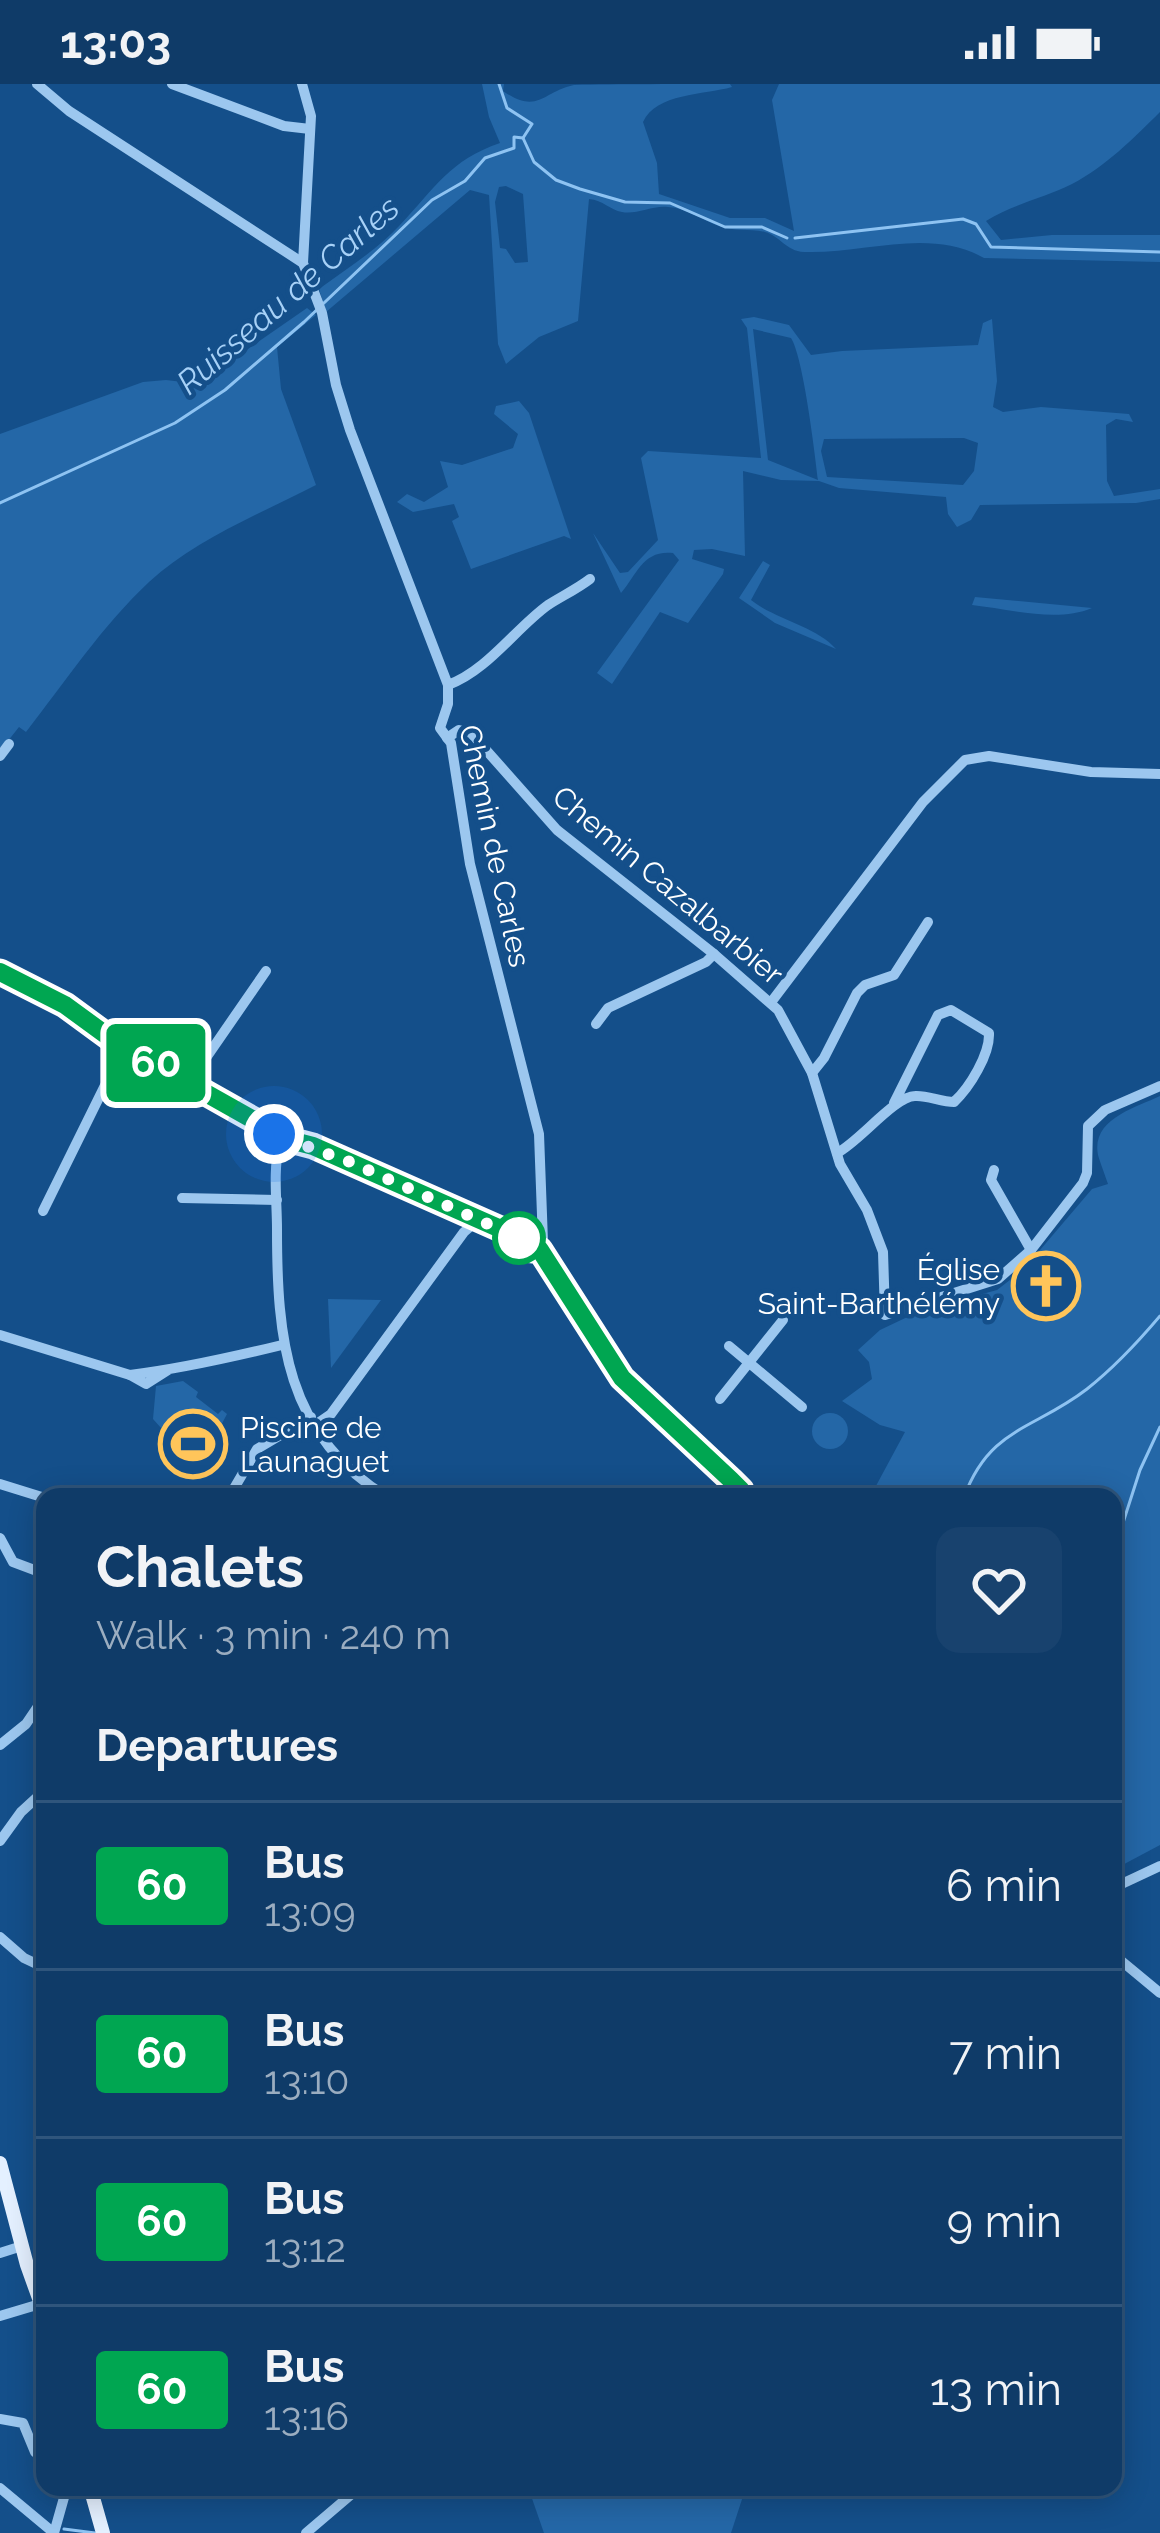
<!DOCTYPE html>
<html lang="en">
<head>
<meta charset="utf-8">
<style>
	:root { --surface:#0f3b68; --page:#18426e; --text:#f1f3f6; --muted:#9badc0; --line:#2f557c }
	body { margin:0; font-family:Raleway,sans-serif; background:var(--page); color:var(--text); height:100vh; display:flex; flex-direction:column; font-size:45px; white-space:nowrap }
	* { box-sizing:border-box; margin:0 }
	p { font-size:39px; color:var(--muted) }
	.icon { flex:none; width:66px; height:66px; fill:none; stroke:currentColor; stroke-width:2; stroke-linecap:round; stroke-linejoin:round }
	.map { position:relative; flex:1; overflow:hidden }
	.side { position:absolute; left:36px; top:1404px; width:1086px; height:1008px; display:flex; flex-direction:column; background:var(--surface); border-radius:24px; box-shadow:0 6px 30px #0003,0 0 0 3px var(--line) }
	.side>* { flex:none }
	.badge { padding:0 24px; border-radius:9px; font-size:42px; line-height:78px }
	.you { position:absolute; width:60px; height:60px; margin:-30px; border:9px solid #fff; border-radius:50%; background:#1a73e8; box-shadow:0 0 0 18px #1a73e833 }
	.map>.badge { position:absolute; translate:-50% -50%; box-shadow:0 0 0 6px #fff }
	h2 { padding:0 60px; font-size:45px; line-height:108px }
	.round { display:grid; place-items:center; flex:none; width:126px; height:126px; border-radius:24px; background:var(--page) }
	.summary { display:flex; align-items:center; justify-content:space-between; height:204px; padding:0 60px }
	h1 { font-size:57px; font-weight:700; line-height:90px }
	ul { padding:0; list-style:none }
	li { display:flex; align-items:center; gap:36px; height:168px; padding:0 60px; border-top:3px solid var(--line) }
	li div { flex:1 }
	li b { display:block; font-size:45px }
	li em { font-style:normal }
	li .badge { min-width:132px; font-weight:700; text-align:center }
	.status { display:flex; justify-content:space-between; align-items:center; height:84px; padding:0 60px; background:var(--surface); direction:ltr }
	.status svg { height:33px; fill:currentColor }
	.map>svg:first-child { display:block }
	.green { fill:#2467a7; fill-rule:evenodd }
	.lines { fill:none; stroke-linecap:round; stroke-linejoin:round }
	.stream { stroke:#8ec3f2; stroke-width:3 }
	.minor { stroke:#9cc7ef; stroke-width:10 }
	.major { stroke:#e4f0ff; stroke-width:14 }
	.line-casing { stroke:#fff; stroke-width:27 }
	.line { stroke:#00a651; stroke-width:18 }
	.walk { stroke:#fff; stroke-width:12; stroke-dasharray:0 21.6 }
	.stop-dot { fill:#fff; stroke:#00a651; stroke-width:6 }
	.labels { text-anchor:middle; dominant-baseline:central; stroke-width:9; stroke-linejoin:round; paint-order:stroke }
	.street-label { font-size:30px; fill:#fff; stroke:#144f8a }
	.poi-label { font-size:30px; fill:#fff; stroke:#144f8a; text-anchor:end }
	.water-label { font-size:33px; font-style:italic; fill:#a7d1f7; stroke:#144f8a }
</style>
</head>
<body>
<div class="status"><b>13:03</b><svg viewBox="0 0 49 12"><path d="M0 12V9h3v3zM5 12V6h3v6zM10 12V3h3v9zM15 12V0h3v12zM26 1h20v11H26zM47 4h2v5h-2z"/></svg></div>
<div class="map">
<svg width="1160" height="2449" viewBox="0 0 1160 2449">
	<rect width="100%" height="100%" fill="#144f8a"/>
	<g class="green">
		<path d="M482 0H504L503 7C538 31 542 8 574 1 612 0 688 0 730 0L732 3C704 11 656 9 643 38L657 79 659 110 730 134H765L794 147 772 16 779 0H1160V28C1134 54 1105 83 1072 100 1044 114 1013 120 986 137L1001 156 1052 151H1160V178L984 174C929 143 865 170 804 168 786 167 780 152 765 148 750 144 734 148 719 142 702 136 687 124 668 123 653 121 636 131 622 128 610 126 603 116 589 115L578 237 539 253 506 280 498 260 489 111 470 106 326 228 319 205C346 185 377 166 400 141 435 104 450 76 500 59L489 33ZM506 102 523 110 528 178 515 179 506 165 500 164 495 118 499 103Z"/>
		<path d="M307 224 316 231 277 263 281 305 316 401C260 430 196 455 149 498 102 542 65 598 26 648L19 643 0 667V350L143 298 166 296 208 301 238 272Z"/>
		<path d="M754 233 789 241 811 271 842 267 978 261 983 239 992 235 997 297 993 323 1003 328 1041 323 1129 330 1133 338 1116 335 1106 341 1107 397 1114 412 1160 405V415L1136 419 980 421 971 436 957 443 948 430 946 413 839 404 819 397 781 396 743 387 745 472 712 465 694 466 692 475 724 485 723 490 688 539 660 528 612 600 597 589 679 476 673 469C643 466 638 489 621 509L593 449 620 489 628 488 658 456 641 374 648 367 761 374 747 244 741 235ZM753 245 791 254C803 272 815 369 818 396L768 376ZM964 354 978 359 974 387 963 401 827 393 821 367 824 355Z"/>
		<polygon points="519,317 529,329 571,455 564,452 471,485 452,437 459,433 454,420 413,428 397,418 407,410 424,418 448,403 440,377 462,381 513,364 518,350 494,330 496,322"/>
		<path d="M763 477 770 481 751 516C776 536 816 542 836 565L775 539 739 514Z"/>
		<path d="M975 513 1092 524C1057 539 1009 525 972 521Z"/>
		<path d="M1160 1012V1761L1113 1786V1413H870L905 1348 880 1341 842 1317 872 1295 869 1278 858 1266 880 1246 920 1227 997 1206 1023 1186 1092 1105 1108 1100C1105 1091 1100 1078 1098 1071 1091 1035 1135 1024 1160 1012ZM1052 1183 1063 1186 1067 1196 1040 1219 1028 1204Z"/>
		<polygon points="328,1215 381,1216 331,1284"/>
		<polygon points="183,1297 198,1308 196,1313 218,1330 222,1326 227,1330 198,1385 153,1335 156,1302"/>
		<circle cx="830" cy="1347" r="18"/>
		<polygon points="528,2403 746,2403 731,2449 544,2449"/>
	</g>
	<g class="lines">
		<g class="stream">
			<polyline points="523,54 534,78 556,96 580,105 625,118 670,119 725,143 762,143 787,154"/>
			<polyline points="795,154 963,135 976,140 991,163 1160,168"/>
			<polyline points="0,419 175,339 225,306 304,238 432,116 465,97 485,74 514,64 514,53 523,54 532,40 507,24 499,0"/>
			<path d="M964 1413C990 1343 1034 1346 1087 1305 1115 1283 1138 1258 1160 1232"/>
			<polyline points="1113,1470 1140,1386 1160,1343"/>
			<polyline points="64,2445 95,2449"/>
		</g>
		<g class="minor">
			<polyline points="37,0 69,27 303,179"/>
			<polyline points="172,0 284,42 310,45"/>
			<polyline points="302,0 311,32 303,179 322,229 336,301 350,346 448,601 448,620 440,644 451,659 470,780 539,1050 543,1158"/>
			<path d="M448 601C487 587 516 544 548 521 562 512 577 505 590 495"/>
			<polyline points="447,654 459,646 471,649 557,746 714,870 778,926 812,989 840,1080 867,1126 883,1168 885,1231 998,1195 1031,1166 1083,1099 1087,1089 1088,1042 1105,1026 1160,1002"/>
			<polyline points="0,672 9,660"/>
			<path d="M0 888C38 907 92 927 117 961"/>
			<polyline points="772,917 923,718 965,676 989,672 1091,688 1160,690"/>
			<polyline points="596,940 608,924 706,878 714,870"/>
			<polyline points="117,959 131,957 133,968 275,1048 287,1047 290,1056"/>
			<polyline points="812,989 824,974 857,909 865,901 894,891 928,838"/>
			<polyline points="188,1000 266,887"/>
			<polyline points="275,1048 273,1055 279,1061 290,1056 313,1062 511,1151 531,1158 541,1154 544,1160 540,1166 547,1179 623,1294 746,1413"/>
			<path d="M279 1061C273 1088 277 1118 277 1145 277 1253 285 1351 387 1413"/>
			<path d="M837 1069C859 1058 895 1012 915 1012 927 1011 941 1018 954 1018 970 1003 990 970 989 949L951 926 938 931 894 1019"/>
			<polyline points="994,1086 991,1096 1031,1166"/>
			<polyline points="182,1114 277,1116"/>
			<polyline points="43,1127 120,971"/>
			<polyline points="0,1251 130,1291"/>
			<polyline points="729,1262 802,1323"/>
			<path d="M168 1286 146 1300 130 1291C179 1285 233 1273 282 1261"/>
			<polyline points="720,1315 783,1236"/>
			<polyline points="315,1341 331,1330 464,1148 478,1136"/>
			<polyline points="0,1400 45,1414"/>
			<polyline points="229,1413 257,1365 311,1333"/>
			<polyline points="0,1454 13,1478 45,1490"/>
			<polyline points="0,1661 26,1640 45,1612"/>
			<polyline points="0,1757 21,1728 45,1706"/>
			<polyline points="1113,1804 1160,1782"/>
			<polyline points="0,1853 24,1874 45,1884"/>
			<polyline points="1113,1870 1160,1909"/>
			<polyline points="0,2169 22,2162"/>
			<polyline points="0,2232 40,2220"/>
			<polyline points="0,2335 23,2339 35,2368 45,2376"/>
			<polyline points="0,2404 54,2449"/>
			<polyline points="54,2449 67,2403"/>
			<polyline points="306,2449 360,2403"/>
		</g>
		<g class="major">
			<polyline points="0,2079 27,2181 45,2231"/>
			<polyline points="90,2403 103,2449"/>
		</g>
	</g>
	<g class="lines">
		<defs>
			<polyline id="line" points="0,888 65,921 117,959 130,957 133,968 275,1048 287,1047 290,1056 313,1062 530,1158 532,1166 540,1166 622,1294 731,1396 741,1406 736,1413"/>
		</defs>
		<use href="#line" class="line-casing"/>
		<use href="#line" class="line"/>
		<polyline class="walk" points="274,1050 284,1045 290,1056 350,1078 519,1154"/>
	</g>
	<defs>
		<symbol id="church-ring" viewBox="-11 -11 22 22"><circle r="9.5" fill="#144f8a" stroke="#ffc55a" stroke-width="1.5"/><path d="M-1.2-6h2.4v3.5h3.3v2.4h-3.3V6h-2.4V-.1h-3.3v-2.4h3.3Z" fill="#ffc55a"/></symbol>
		<symbol id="stadium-ring" viewBox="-11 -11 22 22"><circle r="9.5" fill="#144f8a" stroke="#ffc55a" stroke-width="1.5"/><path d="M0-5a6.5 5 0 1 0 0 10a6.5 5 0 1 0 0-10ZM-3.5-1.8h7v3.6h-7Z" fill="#ffc55a"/></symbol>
	</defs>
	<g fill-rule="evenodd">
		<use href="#church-ring" x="1008" y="1164" width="76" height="76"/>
		<use href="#stadium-ring" x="155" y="1322" width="76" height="76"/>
	</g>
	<circle class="stop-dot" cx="519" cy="1154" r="24"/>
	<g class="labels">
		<g class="street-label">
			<text transform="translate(495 762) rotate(78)">Chemin de Carles</text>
			<text transform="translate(668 801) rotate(40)">Chemin Cazalbarbier</text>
		</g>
		<g class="poi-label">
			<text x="1000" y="1185">Église<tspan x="1000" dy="34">Saint-Barthélémy</tspan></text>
			<text x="240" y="1343" text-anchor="start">Piscine de<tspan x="240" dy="34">Launaguet</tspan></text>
		</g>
		<g class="water-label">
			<text transform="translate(288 211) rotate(-41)">Ruisseau de Carles</text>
		</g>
	</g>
</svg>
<div class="you" style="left:274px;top:1050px"></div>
<b class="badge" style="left:156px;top:979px;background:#00a651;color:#fff">60</b>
<section class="side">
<div class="summary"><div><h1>Chalets</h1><p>Walk · 3 min · 240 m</p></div><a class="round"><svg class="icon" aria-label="heart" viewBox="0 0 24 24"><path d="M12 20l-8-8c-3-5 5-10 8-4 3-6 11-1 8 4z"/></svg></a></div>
<h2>Departures</h2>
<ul>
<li><span class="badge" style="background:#00a651;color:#fff">60</span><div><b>Bus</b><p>13:09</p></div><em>6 min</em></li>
<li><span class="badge" style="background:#00a651;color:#fff">60</span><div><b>Bus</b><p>13:10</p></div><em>7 min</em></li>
<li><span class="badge" style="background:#00a651;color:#fff">60</span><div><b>Bus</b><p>13:12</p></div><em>9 min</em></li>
<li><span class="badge" style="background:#00a651;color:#fff">60</span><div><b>Bus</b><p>13:16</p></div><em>13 min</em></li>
</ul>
</section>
</div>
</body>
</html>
